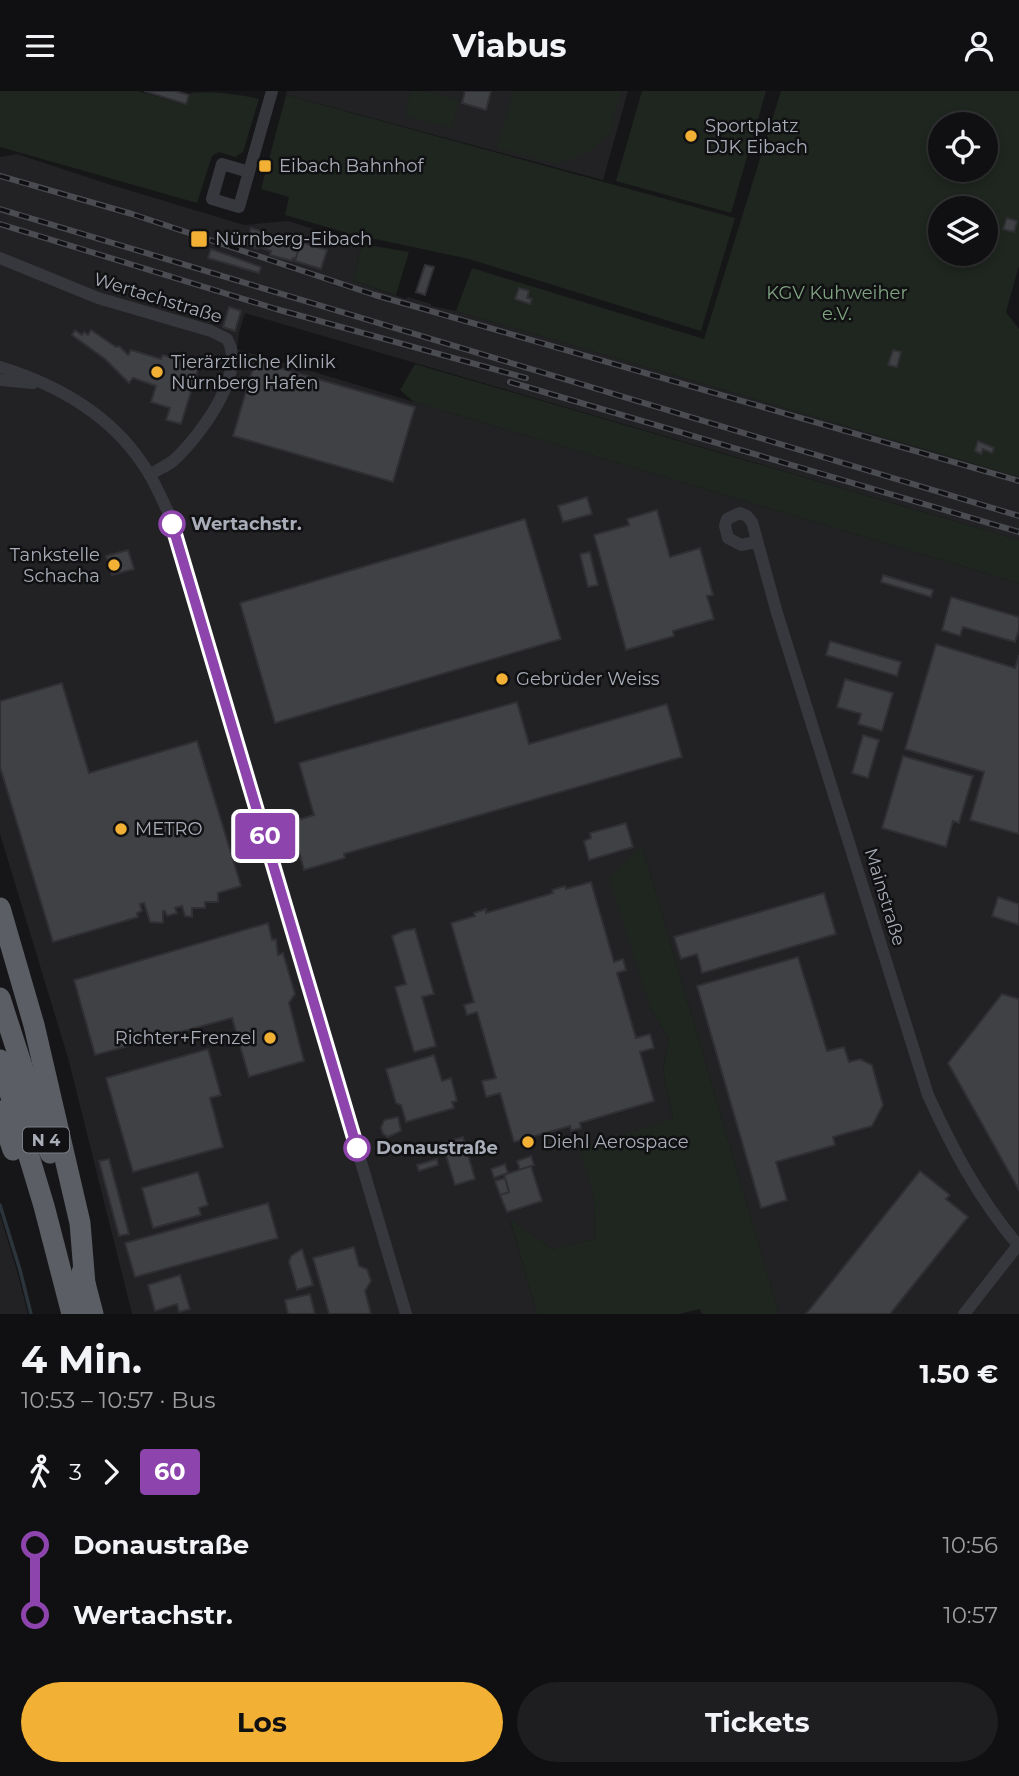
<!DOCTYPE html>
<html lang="de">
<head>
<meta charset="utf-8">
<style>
	:root { --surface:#101012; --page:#1e1e20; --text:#f1f3f6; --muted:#9c9d9f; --line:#303032; --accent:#f2b134 }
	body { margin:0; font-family:Montserrat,sans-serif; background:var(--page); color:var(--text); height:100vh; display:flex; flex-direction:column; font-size:26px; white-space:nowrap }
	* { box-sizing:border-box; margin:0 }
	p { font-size:23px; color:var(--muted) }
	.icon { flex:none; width:38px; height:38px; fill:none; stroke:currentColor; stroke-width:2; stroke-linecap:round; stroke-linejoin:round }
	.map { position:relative; height:1223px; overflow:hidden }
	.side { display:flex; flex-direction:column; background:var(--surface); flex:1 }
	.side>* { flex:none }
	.badge { padding:0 14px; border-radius:5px; font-size:24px; line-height:46px }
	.tools { position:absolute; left:928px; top:21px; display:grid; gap:14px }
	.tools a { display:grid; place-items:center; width:70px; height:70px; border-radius:50%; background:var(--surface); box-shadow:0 4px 10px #0003,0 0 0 2px var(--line); font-size:35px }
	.map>.badge { position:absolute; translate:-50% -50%; box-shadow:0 0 0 4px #fff }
	.legs { display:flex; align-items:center; gap:10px; height:77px; padding:0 21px; font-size:23px }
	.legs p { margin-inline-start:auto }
	.summary { display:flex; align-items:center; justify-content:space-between; height:119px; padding:0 21px }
	h1 { font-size:38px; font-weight:700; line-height:52px }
	.action { display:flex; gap:14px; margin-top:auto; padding:14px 21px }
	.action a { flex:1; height:80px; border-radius:42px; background:var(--accent); color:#111; font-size:28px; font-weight:700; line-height:80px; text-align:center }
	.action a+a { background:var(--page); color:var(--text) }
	ul { padding:0 21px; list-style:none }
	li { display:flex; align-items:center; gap:24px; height:70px; font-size:26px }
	li i { display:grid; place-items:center; width:10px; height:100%; margin:0 9px; background:currentColor }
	li i::after { content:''; width:18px; height:18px; margin:-9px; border:5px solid; border-radius:50%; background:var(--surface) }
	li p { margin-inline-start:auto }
	li:first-child i { background:linear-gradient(#0000 50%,currentColor 0) }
	li:last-child i { background:linear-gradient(currentColor 50%,#0000 0) }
	header { display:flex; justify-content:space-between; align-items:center; height:91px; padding:0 21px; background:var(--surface); font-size:32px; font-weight:700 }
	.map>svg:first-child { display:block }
	.built { fill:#222225 }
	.green { fill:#1e261f; fill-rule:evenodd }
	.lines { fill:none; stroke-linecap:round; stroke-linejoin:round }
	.stream { stroke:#2c353c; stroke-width:3.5 }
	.building { fill:#404145; stroke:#303034; stroke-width:2 }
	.minor { stroke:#37383d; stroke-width:12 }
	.trunk { stroke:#5b5e65; stroke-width:21 }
	.rail-casing { stroke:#4a4c52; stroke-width:6 }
	.rail { stroke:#111113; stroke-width:3.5; stroke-dasharray:10; stroke-linecap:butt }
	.line-1-casing { stroke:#fff; stroke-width:16 }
	.line-1 { stroke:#8e44ad; stroke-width:10 }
	.poi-dot { fill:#f2b134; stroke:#111113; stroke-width:2.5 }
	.stop-1-dot { fill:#fff; stroke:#8e44ad; stroke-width:3.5 }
	.labels { text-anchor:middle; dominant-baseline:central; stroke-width:5; stroke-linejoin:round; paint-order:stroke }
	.shield { fill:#111113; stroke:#7b7e86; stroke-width:2 }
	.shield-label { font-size:16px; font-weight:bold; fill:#a8adb8 }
	.poi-label { font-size:18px; fill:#a8adb8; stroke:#111113; text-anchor:start }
	.park-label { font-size:18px; fill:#7fa381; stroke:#111113 }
	.street-label { font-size:18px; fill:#a8adb8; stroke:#111113 }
	.stop-label { font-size:18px; font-weight:bold; fill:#a8adb8; stroke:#111113; text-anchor:start }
</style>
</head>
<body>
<header><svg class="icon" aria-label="menu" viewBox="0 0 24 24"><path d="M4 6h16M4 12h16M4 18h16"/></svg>Viabus<svg class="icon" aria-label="person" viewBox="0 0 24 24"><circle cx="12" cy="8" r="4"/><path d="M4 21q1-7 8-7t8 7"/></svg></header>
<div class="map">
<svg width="1019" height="1223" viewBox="0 0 1019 1223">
	<rect width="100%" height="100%" fill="#161618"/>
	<g class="built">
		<polygon points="287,0 628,0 603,89 286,4"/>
		<polygon points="17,63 105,92 244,134 288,130 362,153 353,190 406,208 408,206 431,213 431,215 456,220 1019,386 1019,449 245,222 239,242 237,258 1019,492 1019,1223 779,1223 642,755 651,919 669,947 663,979 673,1029 581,1057 594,1107 595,1148 552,1158 510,1129 537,1223 132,1223 68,967 0,743 0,66"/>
		<polygon points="0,1124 17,1180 28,1223 0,1223"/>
	</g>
	<g class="green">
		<path d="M0 0H138L186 14 191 2C215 0 236 3 259 8L243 61 235 66 219 61 212 65 197 112 0 56Z"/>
		<polygon points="411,0 423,0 459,9 452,37 405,25"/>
		<polygon points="513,0 621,0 609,44 589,60 572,68 556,73 497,57"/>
		<polygon points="642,0 766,0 731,122 616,90"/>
		<path d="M781 0H1019V175L1006 221 1019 238V386L456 220 472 177 704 248ZM940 33H985V79H940ZM940 117H985V163H940Z"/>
		<polygon points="286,4 735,127 701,240 469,168 347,142 285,124 289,106 261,98"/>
		<polygon points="362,153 409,161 396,204 353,190"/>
		<polygon points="415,273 1019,449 1019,492 414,311 400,299"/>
		<polygon points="642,755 779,1223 702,1223 700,1218 679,1223 537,1223 510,1128 552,1158 595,1148 594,1107 580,1057 673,1028 663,979 669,947 651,919 609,788"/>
	</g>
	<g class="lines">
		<polyline class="stream" points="0,1114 20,1179 31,1223"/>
	</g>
	<g class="building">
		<polygon points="144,0 175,0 189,4 186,13"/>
		<polygon points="465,0 491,0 486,19 462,12"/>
		<polygon points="1007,127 1017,130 1014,141 1003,138"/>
		<polygon points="251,137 263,141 258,158 246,154"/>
		<polygon points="263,144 299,158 296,168 293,167 292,170 270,164 271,160 259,156"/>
		<polygon points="301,151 327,159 321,178 295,170"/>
		<polygon points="211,158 261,176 259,182 208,167"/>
		<polygon points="425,174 434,176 425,204 416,201"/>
		<polygon points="519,197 529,200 527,207 532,208 530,213 515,208"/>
		<polygon points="229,216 241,220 235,240 223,236"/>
		<polygon points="75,239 82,244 84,241 88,244 91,239 116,256 119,255 128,264 131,259 161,268 163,264 199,275 181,333 166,329 170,317 151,311 156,295 133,287 129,292 105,268 72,244"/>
		<polygon points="893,259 901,261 897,276 888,274"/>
		<polygon points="255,270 415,316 393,391 233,345"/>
		<polygon points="978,350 994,357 992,362 983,358 981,363 975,360"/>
		<polygon points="587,406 592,423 563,431 558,415"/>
		<polygon points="657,419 670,466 700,457 713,504 707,505 714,528 673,540 674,545 626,559 594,444 629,434 627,428"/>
		<polygon points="525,428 561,548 275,632 240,512"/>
		<polygon points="128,459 134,478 112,484 106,465"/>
		<polygon points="590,461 598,494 588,496 580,463"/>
		<polygon points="883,484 933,499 931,506 881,491"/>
		<polygon points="951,506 1019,526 1019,539 1015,551 963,536 960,545 942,539"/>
		<polygon points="830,550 901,571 897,585 826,564"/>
		<polygon points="936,553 1015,577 1019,564 1019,743 970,729 984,681 905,658"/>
		<polygon points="845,588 893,602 882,640 858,633 861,623 837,616"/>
		<polygon points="62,592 89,682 197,650 241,795 218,802 218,811 205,811 205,817 192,817 192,826 185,825 182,815 175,817 177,822 167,825 165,820 163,820 163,832 150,831 144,812 140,813 142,820 137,822 138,826 53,851 0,676 0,610"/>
		<polygon points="517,611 529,653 667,613 682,666 344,763 345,767 304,779 291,731 314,724 299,672"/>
		<polygon points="863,644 879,649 868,687 852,682"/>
		<polygon points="903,665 973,685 959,732 953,730 946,756 882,737"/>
		<polygon points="626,732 633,756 589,769 584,750 591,747 590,742"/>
		<polygon points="591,791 614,871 623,868 626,879 617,882 636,947 650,943 654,957 640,961 654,1010 580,1032 581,1037 571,1040 570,1035 514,1051 500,1002 486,1006 482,990 496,987 477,921 467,924 464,914 474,911 451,832 475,825 474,822 486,818 486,822 553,802 552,799 565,795 566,798"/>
		<polygon points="824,802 836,843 702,882 697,863 681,868 674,846"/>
		<polygon points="998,806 1019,813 1019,834 992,825"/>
		<polygon points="268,832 272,849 276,848 278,864 283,862 295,903 289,912 304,970 249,986 232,927 95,964 74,889"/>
		<polygon points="415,838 434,903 422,906 436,955 414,961 395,896 406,893 392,845 403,840"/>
		<polygon points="798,866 827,960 844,956 849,971 860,968 872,974 883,1014 872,1035 833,1046 835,1054 776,1071 787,1109 761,1117 697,895"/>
		<polygon points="1002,903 1019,908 1019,1099 948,972"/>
		<polygon points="208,958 221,1004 210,1007 223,1056 133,1081 106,987"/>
		<polygon points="434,964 442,990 451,987 457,1010 452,1011 454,1017 406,1031 401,1014 396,1012 386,978"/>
		<polygon points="398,1026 401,1040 388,1046 383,1043 381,1037 384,1029"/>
		<polygon points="463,1046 475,1088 455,1094 442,1052"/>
		<polygon points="531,1065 534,1074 520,1079 517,1070"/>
		<polygon points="109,1068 129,1143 119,1145 99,1070"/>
		<polygon points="437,1068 438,1074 419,1080 417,1074"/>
		<polygon points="505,1073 508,1082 494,1087 491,1078"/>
		<polygon points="531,1075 542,1110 507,1121 500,1104 509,1101 504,1084"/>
		<polygon points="920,1080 950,1104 946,1108 968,1126 890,1223 806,1223"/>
		<polygon points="198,1081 208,1114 199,1117 201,1124 153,1137 142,1097"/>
		<polygon points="505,1087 509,1101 500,1104 495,1090"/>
		<polygon points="268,1112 278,1147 135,1186 125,1152"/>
		<polygon points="354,1156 359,1175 367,1178 371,1190 365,1200 371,1223 329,1223 313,1167"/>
		<polygon points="302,1158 313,1194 297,1199 289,1171 291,1165"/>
		<polygon points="180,1184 190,1218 179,1221 177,1213 155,1220 148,1194"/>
		<polygon points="310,1203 315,1223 288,1223 285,1209"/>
	</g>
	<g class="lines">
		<g class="minor">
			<polyline points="249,81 222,73 212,108 239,116 272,0"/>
			<path d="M0 167 98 207 211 240 227 248C248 283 198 347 173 370 166 375 157 379 150 384"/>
			<path d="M0 276C55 293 109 323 142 372 154 388 161 407 170 425L406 1223"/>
			<polyline points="0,289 33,292"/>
			<path d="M756 451 741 454 728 447 725 435 727 428 740 422 747 425 752 431 777 522 928 1004C953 1059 979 1108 1018 1154"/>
			<polyline points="964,1223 1019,1153"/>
		</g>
		<g class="trunk">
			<polyline points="0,817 34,934 80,1132 85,1193"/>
			<polyline points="0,907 50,1062"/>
			<polyline points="0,969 44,1115 72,1223"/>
			<polyline points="0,1020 13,1059"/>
			<polyline points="82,1181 93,1223"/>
		</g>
		<defs>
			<g id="rail">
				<polyline points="0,85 132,123 375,204 1019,390"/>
				<polyline points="0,118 1019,425"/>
				<polyline points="0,133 276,218 526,287"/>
				<polyline points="510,291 1019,441"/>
			</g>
		</defs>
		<use href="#rail" class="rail-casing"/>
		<use href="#rail" class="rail"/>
	</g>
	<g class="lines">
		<defs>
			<polyline id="line-1" points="172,433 357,1057"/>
		</defs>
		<use href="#line-1" class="line-1-casing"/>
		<use href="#line-1" class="line-1"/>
	</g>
	<g class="poi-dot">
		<circle cx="691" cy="45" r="7"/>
		<rect x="258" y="68" width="14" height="14" rx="3.5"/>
		<rect x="190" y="139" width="18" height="18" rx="3.5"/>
		<circle cx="157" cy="281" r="7"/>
		<circle cx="114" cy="474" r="7"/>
		<circle cx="502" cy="588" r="7"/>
		<circle cx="121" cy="738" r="7"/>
		<circle cx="270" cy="947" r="7"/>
		<circle cx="528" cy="1051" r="7"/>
	</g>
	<g class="stop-1-dot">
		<circle cx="172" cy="433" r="12"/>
		<circle cx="357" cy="1057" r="12"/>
	</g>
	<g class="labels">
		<rect class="shield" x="23" y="1036.5" width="46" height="25" rx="5"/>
		<g class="shield-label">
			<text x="46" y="1049">N 4</text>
		</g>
		<g class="poi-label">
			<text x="705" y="35">Sportplatz<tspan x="705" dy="21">DJK Eibach</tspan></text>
			<text x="279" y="75">Eibach Bahnhof</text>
			<text x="215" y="148">Nürnberg-Eibach</text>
			<text x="171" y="271">Tierärztliche Klinik<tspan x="171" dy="21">Nürnberg Hafen</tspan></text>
			<text x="100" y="464" text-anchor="end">Tankstelle<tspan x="100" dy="21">Schacha</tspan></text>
			<text x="516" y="588">Gebrüder Weiss</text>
			<text x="135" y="738">METRO</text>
			<text x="256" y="947" text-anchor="end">Richter+Frenzel</text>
			<text x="542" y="1051">Diehl Aerospace</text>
		</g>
		<g class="park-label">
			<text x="837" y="202">KGV Kuhweiher<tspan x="837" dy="21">e.V.</tspan></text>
		</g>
		<g class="street-label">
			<text transform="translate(158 207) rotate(17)">Wertachstraße</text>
			<text transform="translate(885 806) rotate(73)">Mainstraße</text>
		</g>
		<g class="stop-label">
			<text x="191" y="433">Wertachstr.</text>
			<text x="376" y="1057">Donaustraße</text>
		</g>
	</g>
</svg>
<div class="tools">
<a><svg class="icon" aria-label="locate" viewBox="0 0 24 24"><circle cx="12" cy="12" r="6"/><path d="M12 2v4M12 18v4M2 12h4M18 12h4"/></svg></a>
<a><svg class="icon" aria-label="layers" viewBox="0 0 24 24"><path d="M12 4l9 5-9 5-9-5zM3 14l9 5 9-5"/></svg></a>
</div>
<b class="badge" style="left:265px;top:745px;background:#8e44ad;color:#fff">60</b>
</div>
<section class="side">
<div class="summary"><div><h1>4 Min.</h1><p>10:53 – 10:57 · Bus</p></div><b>1.50 €</b></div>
<div class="legs"><svg class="icon" aria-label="walk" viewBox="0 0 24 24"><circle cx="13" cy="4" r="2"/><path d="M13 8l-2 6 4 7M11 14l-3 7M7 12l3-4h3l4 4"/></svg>3<svg class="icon" aria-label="forward" viewBox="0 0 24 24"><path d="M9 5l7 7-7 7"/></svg><b class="badge" style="background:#8e44ad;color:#fff">60</b></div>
<ul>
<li><i style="color:#8e44ad"></i><b>Donaustraße</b><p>10:56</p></li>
<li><i style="color:#8e44ad"></i><b>Wertachstr.</b><p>10:57</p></li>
</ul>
<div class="action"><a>Los</a><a>Tickets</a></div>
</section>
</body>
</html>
